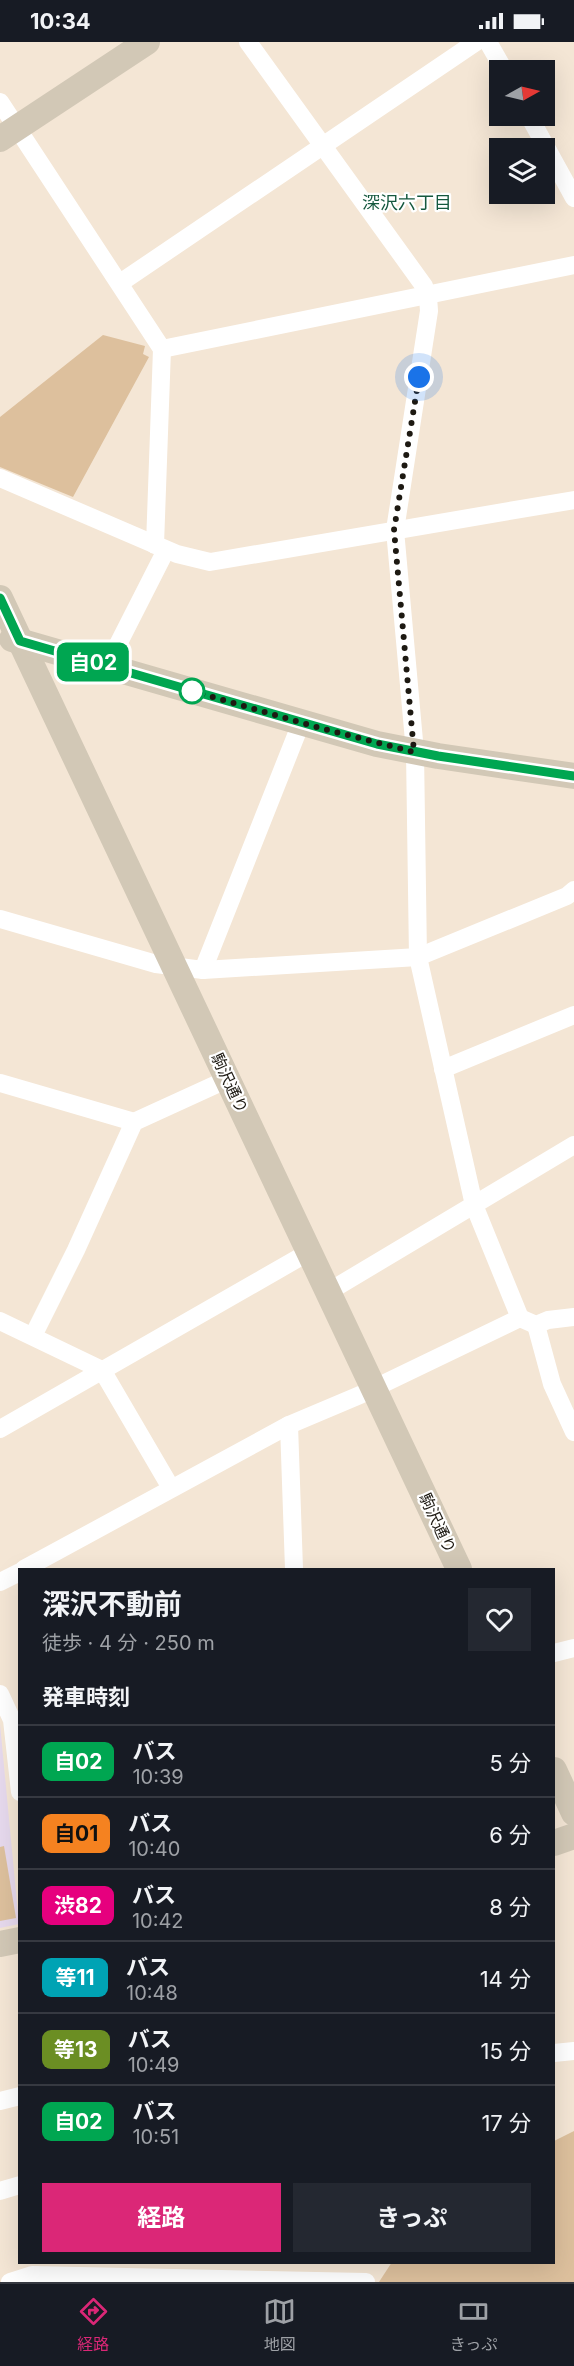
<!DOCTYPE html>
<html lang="ja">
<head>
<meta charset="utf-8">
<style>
	:root { --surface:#171b24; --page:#242831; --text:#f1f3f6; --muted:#9ea1a6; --line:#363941; --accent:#db2777 }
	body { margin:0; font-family:Inter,"Noto Sans JP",sans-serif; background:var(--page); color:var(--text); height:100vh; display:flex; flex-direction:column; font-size:22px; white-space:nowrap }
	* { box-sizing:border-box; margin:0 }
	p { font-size:20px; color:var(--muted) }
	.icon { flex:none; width:33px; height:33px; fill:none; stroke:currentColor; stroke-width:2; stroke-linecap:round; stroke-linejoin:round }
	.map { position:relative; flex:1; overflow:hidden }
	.drawer { position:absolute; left:18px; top:1526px; width:537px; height:696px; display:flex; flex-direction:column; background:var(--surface); border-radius:0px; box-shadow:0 6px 24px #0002 }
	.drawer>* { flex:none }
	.badge { padding:0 12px; border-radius:9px; font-size:21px; line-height:39px }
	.needle { width:39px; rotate:82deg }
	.tools { position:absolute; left:489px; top:18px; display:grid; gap:12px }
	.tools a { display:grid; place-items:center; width:66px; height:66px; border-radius:0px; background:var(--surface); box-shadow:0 6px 24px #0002; font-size:30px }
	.you { position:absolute; width:30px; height:30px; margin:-15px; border:4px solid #fff; border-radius:50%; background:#1a73e8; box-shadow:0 0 0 9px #1a73e833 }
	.map>.badge { position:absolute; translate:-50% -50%; box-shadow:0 0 0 3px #fff }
	h2 { padding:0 24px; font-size:22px; line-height:54px }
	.round { display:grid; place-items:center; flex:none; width:63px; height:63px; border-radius:0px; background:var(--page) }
	.overview { display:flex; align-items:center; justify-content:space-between; height:102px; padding:0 24px }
	h1 { font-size:28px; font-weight:700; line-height:45px }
	.cta { display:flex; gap:12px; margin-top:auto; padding:12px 24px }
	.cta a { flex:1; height:69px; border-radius:0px; background:var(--accent); color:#fff; font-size:24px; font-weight:700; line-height:69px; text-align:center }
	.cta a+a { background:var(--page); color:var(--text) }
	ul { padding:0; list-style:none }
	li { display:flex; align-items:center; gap:18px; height:72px; padding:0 24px; border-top:2px solid var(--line) }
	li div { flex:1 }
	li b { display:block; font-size:22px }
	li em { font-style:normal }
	li .badge { min-width:66px; font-weight:700; text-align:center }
	.status { display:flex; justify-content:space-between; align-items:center; height:42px; padding:0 30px; background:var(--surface); direction:ltr }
	.status svg { height:16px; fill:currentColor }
	.tabs { display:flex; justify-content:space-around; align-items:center; height:84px; border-top:2px solid var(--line); background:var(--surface); font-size:16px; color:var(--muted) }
	.tabs a { display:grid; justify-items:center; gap:3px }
	.tabs .on { color:var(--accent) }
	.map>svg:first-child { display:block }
	.education { fill:#e6d9ed }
	.green { fill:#ddc09d }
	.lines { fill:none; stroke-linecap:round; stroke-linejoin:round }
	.street { stroke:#fff; stroke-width:18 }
	.secondary { stroke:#d2c8b6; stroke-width:26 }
	.line-casing { stroke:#fff; stroke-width:14 }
	.line { stroke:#00a651; stroke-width:9 }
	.walk { stroke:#1d1912; stroke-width:6; stroke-dasharray:0 10.8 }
	.stop-dot { fill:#fff; stroke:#00a651; stroke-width:3 }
	.labels { text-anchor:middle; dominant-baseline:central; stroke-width:4.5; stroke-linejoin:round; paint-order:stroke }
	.street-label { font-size:16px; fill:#1d1912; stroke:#fff }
	.neighbourhood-label { font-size:18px; fill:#15583e; stroke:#fff }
</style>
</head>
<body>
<div class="status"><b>10:34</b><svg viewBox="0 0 49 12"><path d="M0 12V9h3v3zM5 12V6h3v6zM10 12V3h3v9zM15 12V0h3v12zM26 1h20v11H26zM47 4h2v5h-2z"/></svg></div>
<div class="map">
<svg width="574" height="2240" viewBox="0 0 574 2240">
	<rect width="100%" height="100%" fill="#f4e6d5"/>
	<polygon class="education" points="0,1682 19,1882 0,1886"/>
	<g class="green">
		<polygon points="103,293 145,304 143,312 149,315 73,455 0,425 0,375"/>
		<polygon points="4,1804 16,1876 0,1879 0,1805"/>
		<polygon points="574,2089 574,2240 379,2240 392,2220 554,2220 554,2099"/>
	</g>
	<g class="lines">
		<g class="street">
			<polyline points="248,0 424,244 428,255 429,269 395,488 415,710 418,915 474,1163 520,1276"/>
			<polyline points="488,0 504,28"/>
			<polyline points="0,60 162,307 155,503"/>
			<polyline points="529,74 574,156"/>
			<polyline points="120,241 476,0"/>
			<polyline points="162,307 574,223"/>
			<polyline points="0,436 177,512 210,520 574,458"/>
			<polyline points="107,624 166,508"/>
			<polyline points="0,877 156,922 203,928 418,915 567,854 574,848"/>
			<polyline points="203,928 301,681"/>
			<polyline points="443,1027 574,973"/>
			<polyline points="0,1041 134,1080"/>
			<polyline points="328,1250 574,1103"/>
			<polyline points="0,1279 102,1328 171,1446"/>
			<polyline points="536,1283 552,1342 574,1390"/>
			<polyline points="33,1294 76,1208 134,1080 228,1037"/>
			<polyline points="289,1383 294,1527"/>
			<polyline points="0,1387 309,1210"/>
			<polyline points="24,1527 289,1383 360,1353 520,1276 536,1283 548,1278 574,1275"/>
			<polyline points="0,1540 20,1530"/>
			<polyline points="554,1611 574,1606"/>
			<polyline points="0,1652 12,1678 20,1750"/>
			<polyline points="554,2011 574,2009"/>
			<polyline points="0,2059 20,2054"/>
			<polyline points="0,2149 20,2143"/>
			<polyline points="10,2240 32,2233 366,2240"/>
		</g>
		<g class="secondary">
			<polyline points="0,97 147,0"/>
			<polyline points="0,556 459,1527"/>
			<polyline points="12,597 377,702 438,714 574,734"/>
			<polyline points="554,1728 574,1771"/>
			<polyline points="554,1801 574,1794"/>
			<polyline points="0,1902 20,1898"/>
		</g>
	</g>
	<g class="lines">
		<defs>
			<polyline id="line" points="0,556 20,599 377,702 438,714 574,734"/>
		</defs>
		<use href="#line" class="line-casing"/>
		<use href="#line" class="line"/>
		<polyline class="walk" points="192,649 320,686 414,710 394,488 419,335"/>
	</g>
	<circle class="stop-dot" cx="192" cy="649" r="12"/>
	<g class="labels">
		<g class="street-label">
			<text transform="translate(230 1041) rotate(65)">駒沢通り</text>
			<text transform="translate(438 1481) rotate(65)">駒沢通り</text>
		</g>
		<g class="neighbourhood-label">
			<text x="407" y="160">深沢六丁目</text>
		</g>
	</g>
</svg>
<div class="tools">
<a><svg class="needle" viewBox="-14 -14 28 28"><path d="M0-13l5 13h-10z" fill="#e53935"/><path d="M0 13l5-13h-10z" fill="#9ea1a6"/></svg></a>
<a><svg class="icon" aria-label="layers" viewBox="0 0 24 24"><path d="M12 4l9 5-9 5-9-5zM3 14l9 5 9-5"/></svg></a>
</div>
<div class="you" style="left:419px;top:335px"></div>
<b class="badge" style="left:93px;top:620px;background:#00a651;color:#fff">自02</b>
<section class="drawer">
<div class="overview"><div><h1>深沢不動前</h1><p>徒歩 · 4 分 · 250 m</p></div><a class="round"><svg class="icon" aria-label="heart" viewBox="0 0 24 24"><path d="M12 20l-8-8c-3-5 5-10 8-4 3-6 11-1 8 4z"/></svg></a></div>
<h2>発車時刻</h2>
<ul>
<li><span class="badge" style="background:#00a651;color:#fff">自02</span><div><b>バス</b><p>10:39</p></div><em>5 分</em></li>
<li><span class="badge" style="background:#f58220;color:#111">自01</span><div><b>バス</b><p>10:40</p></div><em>6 分</em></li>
<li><span class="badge" style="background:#e6007e;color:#fff">渋82</span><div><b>バス</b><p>10:42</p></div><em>8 分</em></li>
<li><span class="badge" style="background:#00a3b4;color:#fff">等11</span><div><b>バス</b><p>10:48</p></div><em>14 分</em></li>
<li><span class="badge" style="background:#6b8e23;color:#fff">等13</span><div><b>バス</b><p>10:49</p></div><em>15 分</em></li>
<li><span class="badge" style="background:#00a651;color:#fff">自02</span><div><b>バス</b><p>10:51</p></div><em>17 分</em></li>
</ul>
<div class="cta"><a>経路</a><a>きっぷ</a></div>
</section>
</div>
<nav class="tabs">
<a class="on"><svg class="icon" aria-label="directions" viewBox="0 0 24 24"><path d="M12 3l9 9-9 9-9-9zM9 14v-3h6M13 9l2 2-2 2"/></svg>経路</a>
<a><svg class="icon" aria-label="map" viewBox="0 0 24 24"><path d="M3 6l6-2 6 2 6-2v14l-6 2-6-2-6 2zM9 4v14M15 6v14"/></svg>地図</a>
<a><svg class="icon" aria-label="tickets" viewBox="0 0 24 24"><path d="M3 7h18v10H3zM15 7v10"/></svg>きっぷ</a>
</nav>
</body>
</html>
